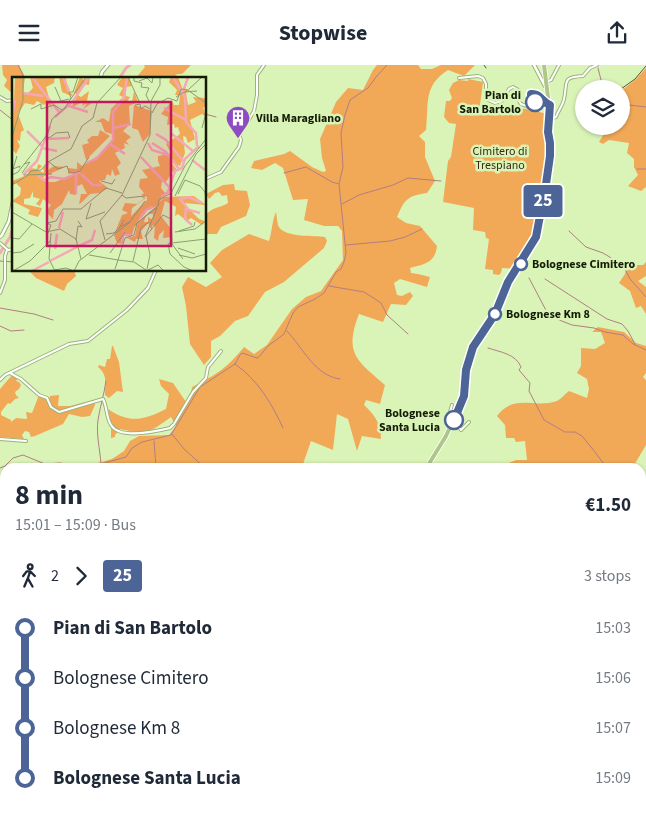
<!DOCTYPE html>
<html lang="en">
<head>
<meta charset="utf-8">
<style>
	:root { --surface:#fff; --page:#f2f2f3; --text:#1f2937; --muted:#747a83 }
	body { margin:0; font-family:"Source Sans 3",sans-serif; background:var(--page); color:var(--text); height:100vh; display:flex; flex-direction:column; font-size:19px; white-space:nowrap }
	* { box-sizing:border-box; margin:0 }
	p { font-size:16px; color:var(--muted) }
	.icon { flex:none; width:28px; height:28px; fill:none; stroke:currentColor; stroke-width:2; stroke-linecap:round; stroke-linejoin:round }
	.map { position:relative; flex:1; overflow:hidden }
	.drawer { position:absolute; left:0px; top:398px; width:646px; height:351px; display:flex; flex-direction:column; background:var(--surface); border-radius:15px 15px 0 0; box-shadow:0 1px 4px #0004 }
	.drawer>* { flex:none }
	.badge { padding:0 10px; border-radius:4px; font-size:18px; line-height:32px }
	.buttons { position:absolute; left:575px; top:15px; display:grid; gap:10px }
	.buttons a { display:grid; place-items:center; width:55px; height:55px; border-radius:50%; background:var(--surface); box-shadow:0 1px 4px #0004; font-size:25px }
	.map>.badge { position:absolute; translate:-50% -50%; box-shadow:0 0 0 2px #fff }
	.legs { display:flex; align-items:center; gap:8px; height:55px; padding:0 15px; font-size:16px }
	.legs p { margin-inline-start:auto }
	.head { display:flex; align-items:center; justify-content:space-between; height:85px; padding:0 15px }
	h1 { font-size:28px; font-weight:700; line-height:38px }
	ul { padding:0 15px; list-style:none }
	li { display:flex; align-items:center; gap:18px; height:50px; font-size:19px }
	li i { display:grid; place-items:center; width:8px; height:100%; margin:0 6px; background:currentColor }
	li i::after { content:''; width:12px; height:12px; margin:-6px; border:4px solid; border-radius:50%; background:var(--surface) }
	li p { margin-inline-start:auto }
	li:first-child i { background:linear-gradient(#0000 50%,currentColor 0) }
	li:last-child i { background:linear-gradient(currentColor 50%,#0000 0) }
	header { display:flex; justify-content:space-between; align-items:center; height:65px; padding:0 15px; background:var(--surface); font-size:22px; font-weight:700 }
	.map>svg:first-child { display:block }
	.green { fill:#f1a958 }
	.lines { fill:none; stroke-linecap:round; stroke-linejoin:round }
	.stream { stroke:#b27e81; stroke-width:1 }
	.river { stroke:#f5a8b6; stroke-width:3 }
	.minor-casing { stroke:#9bb37a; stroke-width:4 }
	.tertiary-casing { stroke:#9bb37a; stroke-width:4.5 }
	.secondary-casing { stroke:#9bb37a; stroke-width:5 }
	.primary-casing { stroke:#fff; stroke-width:5.5 }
	.minor { stroke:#fff; stroke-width:2 }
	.tertiary { stroke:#fff; stroke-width:2.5 }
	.secondary { stroke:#fff; stroke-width:3 }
	.primary { stroke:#afc688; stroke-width:4 }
	.rail { stroke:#4d5b3a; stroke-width:1 }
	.line-1-casing { stroke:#fff; stroke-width:11 }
	.line-1 { stroke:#4c6596; stroke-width:8 }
	.stop-1-dot { fill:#fff; stroke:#4c6596; stroke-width:2.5 }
	.labels { text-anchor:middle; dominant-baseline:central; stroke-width:5; stroke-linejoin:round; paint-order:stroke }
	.stop-label { font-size:12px; font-weight:bold; fill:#141c06; stroke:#daf4b8; text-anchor:end }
	.poi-label { font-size:12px; font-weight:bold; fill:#141c06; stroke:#daf4b8; text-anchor:start }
	.park-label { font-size:12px; fill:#392918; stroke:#daf4b8 }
	.inset-river { fill:none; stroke:#f5a8b6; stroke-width:2.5 }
	.inset-road { fill:none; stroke:#8b9e71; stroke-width:1 }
	.view { fill:#c2185b; fill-opacity:0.15; stroke:#c2185b; stroke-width:2.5 }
	.inset-edge { fill:none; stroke:#141c06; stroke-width:2.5 }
</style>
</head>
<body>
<header><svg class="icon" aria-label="menu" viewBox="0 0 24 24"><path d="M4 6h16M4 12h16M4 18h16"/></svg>Stopwise<svg class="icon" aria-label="share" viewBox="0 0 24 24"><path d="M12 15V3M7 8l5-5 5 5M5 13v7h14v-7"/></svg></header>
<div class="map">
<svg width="646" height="748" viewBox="0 0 646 748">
	<rect width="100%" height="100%" fill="#daf4b8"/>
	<g class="green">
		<polygon points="2,0 19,0 26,14 14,14 14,30 4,21 7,15 3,10"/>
		<polygon points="144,0 191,0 182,9 177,9 173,14 135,14 145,2"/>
		<path d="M377 0H418L421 4H432L441 0H475L464 11 448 5C423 21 429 38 426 65L419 71 425 77V92L435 116 427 128C407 131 405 134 397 152L406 158 420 161 437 181C435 198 425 199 410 203L411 208 418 209 430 212 427 222 400 214 394 218 397 230 402 231 410 227 413 231 406 240 391 239 383 257 359 249C344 288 356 295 385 320L380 339 366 335 364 340C375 350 381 359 381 374L362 371 357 386 348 354 337 349 333 385 311 376 302 402H70L75 400 94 399 112 394 124 386 130 376 139 371 169 370 176 361 171 352C149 368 147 370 120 364L115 370V372L111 373V358L108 344C130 359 144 355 166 344L169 329 161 321 159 314 173 318 186 337 190 334 192 322C217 309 226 304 244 282L254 289 267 280 292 244 306 232 321 226 343 195 342 166 338 161H324L304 155 308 134 293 135 283 103 275 98 262 105 251 103 254 96 284 89 290 86 312 102 323 107 326 106 322 93 320 74 336 37 348 23 363 25 373 5Z"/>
		<polygon points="646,3 646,122 641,126 628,121 638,110 634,102 634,94 627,88 629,78 609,75 603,79 599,77 605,67 595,63 596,61 621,61 621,26 636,14"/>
		<polygon points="468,14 483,17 480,40 526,44 548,49 549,91 536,168 526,189 521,189 515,204 502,203 501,208 499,210 493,209 493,205 485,204 489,174 486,173 485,167 473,165 474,143 443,137 448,96 451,92 456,59 449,58 444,52 446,36 450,36 452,33 449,25 453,18 459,15 468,16"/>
		<path d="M234 119 235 125 247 126 250 140 246 151 221 162 217 169H208L205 172V151C211 142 220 143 228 138L227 130 222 131 219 127 215 128 209 134 206 129 223 120Z"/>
		<path d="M276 147C277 151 277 159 279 162 286 173 314 170 325 172L327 176 324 183 284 217 265 227 248 251 235 256 220 271 211 276V292L204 300 190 279 186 241 182 222 188 212 206 222 222 212 210 198 222 185 249 169 269 176C272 167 272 156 276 147Z"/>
		<polygon points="646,197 646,211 638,216 646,222 646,249 641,241 636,243 630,226 619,218 625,209 626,200 643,200"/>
		<polygon points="28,205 74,205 76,211 67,219 64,226 36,213"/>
		<path d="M598 262 624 267 636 278 646 281V308L643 312 646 315V380L633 402H499L516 395H527L525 376 516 377 514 373H506L505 360 497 351C514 328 533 344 557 336 561 334 565 329 569 326L587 333 589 324 587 314 577 308 581 301V283L595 284 605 278 601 267H592Z"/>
		<path d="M112 281H113L119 297 123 327 117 326 109 333 105 330C105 319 108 310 98 302L99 300 105 302 107 294H110Z"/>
		<polygon points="13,309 19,312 16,316 19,317 21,320 19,324 15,327 16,330 19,333 15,334 10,339 8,338 1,347 1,350 11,355 11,357 16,353 27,354 26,347 32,348 39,330 49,334 50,331 59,330 58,341 70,341 94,335 95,340 90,351 82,352 69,349 63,359 35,371 31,372 29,367 25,366 22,370 24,374 0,372 0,324"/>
		<polygon points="0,414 5,415 5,518 0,517"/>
	</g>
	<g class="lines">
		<g class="stream">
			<polyline points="18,0 25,14"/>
			<polyline points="598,3 601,15 606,24"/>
			<polyline points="621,39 646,42"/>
			<polyline points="0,45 14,56"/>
			<polyline points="205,49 216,52"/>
			<polyline points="637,104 646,104"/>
			<polyline points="284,108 306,102 332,117 339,119"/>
			<polyline points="342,139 359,130 393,120 408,113 441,116"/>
			<polyline points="569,166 586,182 603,188 623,200 630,214 646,232"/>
			<polyline points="346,180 390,176 405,172 422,164"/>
			<polyline points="0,196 14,197"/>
			<polyline points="529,213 549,251 572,260 594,263 605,267 623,270 633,279 646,285"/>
			<polyline points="545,214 607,254 622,259 628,266 635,279"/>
			<polyline points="329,221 364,227 375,234 381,238 387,250 408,269"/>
			<polyline points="0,243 34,249 53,255"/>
			<polyline points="0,261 11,266 24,265"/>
			<path d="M287 266C303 283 315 311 340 314"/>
			<path d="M488 283C500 287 516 289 521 302L519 305 530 318 529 326 544 355 565 367H575L582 371 595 387 606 402"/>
			<path d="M235 299C258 315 272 339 283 363"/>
			<polyline points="172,369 184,384 204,402"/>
			<polyline points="154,376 156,402"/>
			<path d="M101 399C100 384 96 370 98 355 100 342 104 330 106 316"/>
			<polyline points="90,402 126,392 132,383 142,377 171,370 200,322 235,299 240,290 242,288 257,293 259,292 268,281 284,269 293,248 298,242 315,234 324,228 336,207 341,204 344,197 346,188 339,119 343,102 341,68 345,50 350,35 368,23 376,12 387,0"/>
			<polyline points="0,403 5,401 13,393 23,390 45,399 60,398 85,402"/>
			<polyline points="641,447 646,438"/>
			<polyline points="641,463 646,465"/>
			<polyline points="35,748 36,744"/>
			<polyline points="55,748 58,744"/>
			<polyline points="166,748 173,744"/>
			<polyline points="389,748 389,744"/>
		</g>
		<g class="river">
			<polyline points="119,14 126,3 130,0"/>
			<polyline points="0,188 10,172 14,159"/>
		</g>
		<defs>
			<g id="minor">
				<polyline points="459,13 478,11 483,13 486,19 486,34 495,38 502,36 509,24 513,22 520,26 519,36 521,39 535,44 537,39 530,30"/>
				<polyline points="546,17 551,15 559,0"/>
				<polyline points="530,30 536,29 548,40"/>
				<polyline points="530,30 529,36 532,39 536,37"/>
				<polyline points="0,32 7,36 14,35"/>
				<path d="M549 55 556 52C558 46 563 40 564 34 568 17 561 12 583 11L590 3 597 0"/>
				<polyline points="205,114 221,107 239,82 241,75 237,66 238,61 248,56 254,46 257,30 257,10 264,0"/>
				<polyline points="0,178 8,185 14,184"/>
				<polyline points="0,228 5,215 5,191 7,185"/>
				<path d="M10 308 21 314 39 330 47 333 51 342 59 347 103 334C107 341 106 352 111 360 120 375 157 366 170 363L174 359 193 327 206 313 208 302 221 286"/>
				<polyline points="0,315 5,310 69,279 88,276 127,245 148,223 156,205"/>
				<polyline points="452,340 450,347 456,350"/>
				<polyline points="454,354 461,365 469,357"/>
				<polyline points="0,374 26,376"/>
				<polyline points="352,401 353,402"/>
				<polyline points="646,479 643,483 646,486"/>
				<polyline points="641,606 646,612"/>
				<polyline points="641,699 646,704"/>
				<polyline points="0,743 5,737"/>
				<polyline points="17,744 17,748"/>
				<polyline points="469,744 471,748"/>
				<polyline points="527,744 530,748"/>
				<polyline points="530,744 538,748"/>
				<polyline points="623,744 630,748"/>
				<polyline points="273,748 277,744"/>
				<polyline points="621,748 624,744"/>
			</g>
			<g id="tertiary">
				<polyline points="534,0 545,21"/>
				<polyline points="100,14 102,7 108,0"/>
				<polyline points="0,172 2,170 9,156 14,132"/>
				<polyline points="5,623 0,632 5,638"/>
				<polyline points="0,679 5,680"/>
				<polyline points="646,681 644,693 646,701"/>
				<polyline points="160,744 160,748"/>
			</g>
			<g id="secondary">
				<polyline points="641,727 646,730"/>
				<polyline points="631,744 634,748"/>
			</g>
			<g id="primary">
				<polyline points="427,402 446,371 463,334 466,305 473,282 495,249 508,217 536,172 546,119 550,84 548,67 549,40 544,0"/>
				<polyline points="641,476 646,474"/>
				<polyline points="276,748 282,744"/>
				<polyline points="395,748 396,744"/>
			</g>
		</defs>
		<use href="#minor" class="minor-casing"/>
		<use href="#tertiary" class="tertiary-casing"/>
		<use href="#secondary" class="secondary-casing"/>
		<use href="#primary" class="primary-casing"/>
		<use href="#minor" class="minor"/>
		<use href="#tertiary" class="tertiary"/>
		<use href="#secondary" class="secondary"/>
		<use href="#primary" class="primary"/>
		<g class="rail">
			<polyline points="484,0 486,3"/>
			<polyline points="621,24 635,14 646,1"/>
			<polyline points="354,748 356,744"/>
		</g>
	</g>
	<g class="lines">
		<defs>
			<path id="line-1" d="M454 355 464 331 466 305 473 282 495 249 508 217 536 172 546 119 550 91V78L548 67 550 40C542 37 540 28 531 29V32L535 37"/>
		</defs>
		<use href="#line-1" class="line-1-casing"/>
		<use href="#line-1" class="line-1"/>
	</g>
	<defs>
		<symbol id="building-pin" viewBox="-11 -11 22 30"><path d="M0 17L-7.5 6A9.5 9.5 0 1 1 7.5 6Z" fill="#8d4cc1" stroke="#daf4b8"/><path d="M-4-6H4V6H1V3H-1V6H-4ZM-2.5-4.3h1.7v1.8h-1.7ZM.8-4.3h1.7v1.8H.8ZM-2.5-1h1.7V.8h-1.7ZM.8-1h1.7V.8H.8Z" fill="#fff"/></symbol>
	</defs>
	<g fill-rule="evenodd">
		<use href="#building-pin" x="224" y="39" width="28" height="38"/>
	</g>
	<g class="stop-1-dot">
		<circle cx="535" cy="37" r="9"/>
		<circle cx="521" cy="199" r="6"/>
		<circle cx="495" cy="249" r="6"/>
		<circle cx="454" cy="355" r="9"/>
	</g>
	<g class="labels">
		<g class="stop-label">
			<text x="521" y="30">Pian di<tspan x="521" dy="14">San Bartolo</tspan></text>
			<text x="532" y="199" text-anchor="start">Bolognese Cimitero</text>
			<text x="506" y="249" text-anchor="start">Bolognese Km 8</text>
			<text x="440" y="348">Bolognese<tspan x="440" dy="14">Santa Lucia</tspan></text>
		</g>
		<g class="poi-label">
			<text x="256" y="53">Villa Maragliano</text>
		</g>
		<g class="park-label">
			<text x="500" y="86">Cimitero di<tspan x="500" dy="14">Trespiano</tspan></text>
		</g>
	</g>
	<g transform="translate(12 12)">
		<rect width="194" height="194" fill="#daf4b8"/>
		<path d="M3 0H13L11 16 15 17 21 11 18 0H43L42 6 34 10 40 32 35 25 32 28 25 24 22 28 13 26 6 37 12 53 9 55 8 64 5 63 8 69 4 77 0 72ZM47 0H54L55 13 61 18 68 0 72 3 78 0 77 8 71 7 66 18 69 20 77 14 75 24 80 26 71 32 75 26 70 29 72 24 59 31 62 25 56 29 64 22V16L59 19 50 15ZM110 0H117L120 9 114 10V19L118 20 115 25H120L122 14 126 25 117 29 118 47 111 54 119 60 114 64 117 68 112 66 113 71 103 76 109 86 105 90 108 97 103 99 100 92 99 99 95 97 93 103 87 104 96 111 88 116 78 117 69 126 67 127 69 117H75L70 107 64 110V118L58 117 57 113 50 127 42 133 41 142 34 135 39 128 31 122 28 129 24 127 28 122 21 120V114L18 121 12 122V127L30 131 29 134 26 140 16 137 18 133 0 124 8 118 9 111 4 106 0 108V104L15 98 18 91 25 92 26 87 30 89 26 93 32 96 31 91 37 84 36 93 42 89 53 90 31 100 34 105H43L59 99 62 96 56 97V91L65 92V85L70 89 86 79 101 63 100 57 93 55 89 45H83L91 41 97 45 99 32 111 20 107 18 111 11 105 8ZM159 0H166L171 13H178L174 16 176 28 184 25 181 20 193 21 194 31 191 30 194 40 190 37 178 43 183 62 176 66 174 60 171 59 173 76 168 89 159 85 165 93 162 99 161 94 154 105H150L149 111 154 117 146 126 153 120 182 119 194 128 171 126 187 142 193 144 190 148 179 141 175 144 166 137 163 139 164 130 153 124 149 139 159 152 160 160 151 161 152 153 147 158 146 164 142 161 143 148 140 149V154L136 146 129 154 131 162H124L123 165 115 161 123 159 125 148 134 138 132 145H136V140L141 143V137H135L145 129 134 134 123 148 120 158 112 159 110 167 105 166 102 158 110 138 116 136 110 133 113 126 125 127 132 122 129 119 134 121 120 131 119 139 135 123V120L129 118 132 116 127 110 128 102 136 101 130 93 148 89 146 84V79L151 78 150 75 160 78 154 67 168 57 166 50 163 51 162 47 155 48 156 40 149 37 160 24 162 28H167L168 18H163L165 13 157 5ZM122 28 140 34 138 57 131 65 126 53 120 51ZM88 53 98 59 74 83 70 68 77 66 75 63 80 59H86Z" fill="#f1a958"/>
		<path class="inset-river" d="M20 0 47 35M51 0 57 14M161 0 173 20 174 45 184 56 185 69M171 15 176 0M11 16 31 19M61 24 77 0M57 29 76 35M152 31 174 43M43 40 61 24M0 41 3 23M101 51 119 47M15 54 30 69M144 57 154 63 171 84M160 57 182 75M34 62 57 61M136 66 140 73 156 78M140 66 154 75 167 92M98 67 113 77M30 71 45 74M129 80 158 111M180 83 193 93M75 86 85 81 101 63V35L112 21 115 0M69 97 81 108H90M11 98 25 84 38 49M26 99 32 103 39 100 52 102 68 95M64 117V98M149 120 156 115 163 94 170 91 173 82 187 69M174 131 173 142 180 148M188 136 177 133 168 122 177 120 190 126M128 141 135 132 141 130M47 151 51 135M110 166 111 158H119M67 169 80 163 83 153M43 172 45 157M38 184 65 170M20 194 37 185"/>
		<path class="inset-road" d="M116 0 127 24M122 0V4L130 6 129 10 137 11 134 18 138 26M127 4 135 1 140 6 141 0M43 10 49 24 57 22M177 12 189 1M177 14 194 26M164 20 172 15 185 14M58 23 74 0M123 28 128 27 129 32 133 29 138 32M19 32 29 27V32L42 28 50 33M140 36 145 27 156 21 165 24 169 12 177 13M190 51 194 36M34 58 37 61 44 56 56 55 58 61M0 60 11 23V0M5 79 1 92 8 89 7 91M37 85 46 92 55 89 57 95 61 96 68 94 77 80M10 96 18 85 12 87M0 98 6 95 35 58 40 42 53 31 59 21 57 15H61L66 0M12 98 40 97M15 99 19 94 29 93 36 85 59 72 70 49 81 41 85 26 109 0M173 103 188 109 193 115 194 125M89 104 100 107 103 102M0 108 15 99M166 117 173 103M133 119 114 121 110 118 138 58 139 24 148 8V0M163 119 184 77 194 67M79 126 74 142 93 135M0 135 34 155 48 152 64 162 69 182M112 143 108 150 117 145M122 149 145 130M167 154 182 149 183 145M163 155 183 152 194 144M36 156 39 148 35 146 44 144 51 132H69L94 111 110 116M39 156 37 182 43 194M94 157 102 156 108 150M133 160 145 131M0 161 7 162 20 147M64 163 66 149 70 150 66 144M93 163 88 144 110 118M160 165 156 167 158 177 172 190 181 194M160 166 194 162M160 167 171 182M166 171 183 177M0 176 9 175 22 167M98 176 113 155M77 178 106 183 113 161 122 158 125 146 146 129 147 123 159 116 173 89 194 62M167 178 180 181 194 177M121 184 129 151 137 145M103 192 106 183 122 185 134 193M135 192 138 178 134 159 151 138 159 142 160 165M42 193 54 191 62 194M1 194 18 184 38 164M62 194 67 184 117 146 133 124M134 194 146 188 152 194"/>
		<path class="view" d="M35 25H159V169H35Z"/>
		<rect width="194" height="194" class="inset-edge"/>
	</g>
</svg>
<div class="buttons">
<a><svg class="icon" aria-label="layers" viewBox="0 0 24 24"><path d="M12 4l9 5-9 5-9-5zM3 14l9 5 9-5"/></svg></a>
</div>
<b class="badge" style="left:543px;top:136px;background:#4c6596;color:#fff">25</b>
<section class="drawer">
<div class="head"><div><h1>8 min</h1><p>15:01 – 15:09 · Bus</p></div><b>€1.50</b></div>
<div class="legs"><svg class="icon" aria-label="walk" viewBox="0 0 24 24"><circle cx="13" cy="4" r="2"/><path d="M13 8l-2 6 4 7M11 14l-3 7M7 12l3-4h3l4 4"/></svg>2<svg class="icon" aria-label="forward" viewBox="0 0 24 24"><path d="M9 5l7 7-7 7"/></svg><b class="badge" style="background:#4c6596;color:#fff">25</b><p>3 stops</p></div>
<ul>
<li><i style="color:#4c6596"></i><b>Pian di San Bartolo</b><p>15:03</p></li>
<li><i style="color:#4c6596"></i><span>Bolognese Cimitero</span><p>15:06</p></li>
<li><i style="color:#4c6596"></i><span>Bolognese Km 8</span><p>15:07</p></li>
<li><i style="color:#4c6596"></i><b>Bolognese Santa Lucia</b><p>15:09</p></li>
</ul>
</section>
</div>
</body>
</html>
